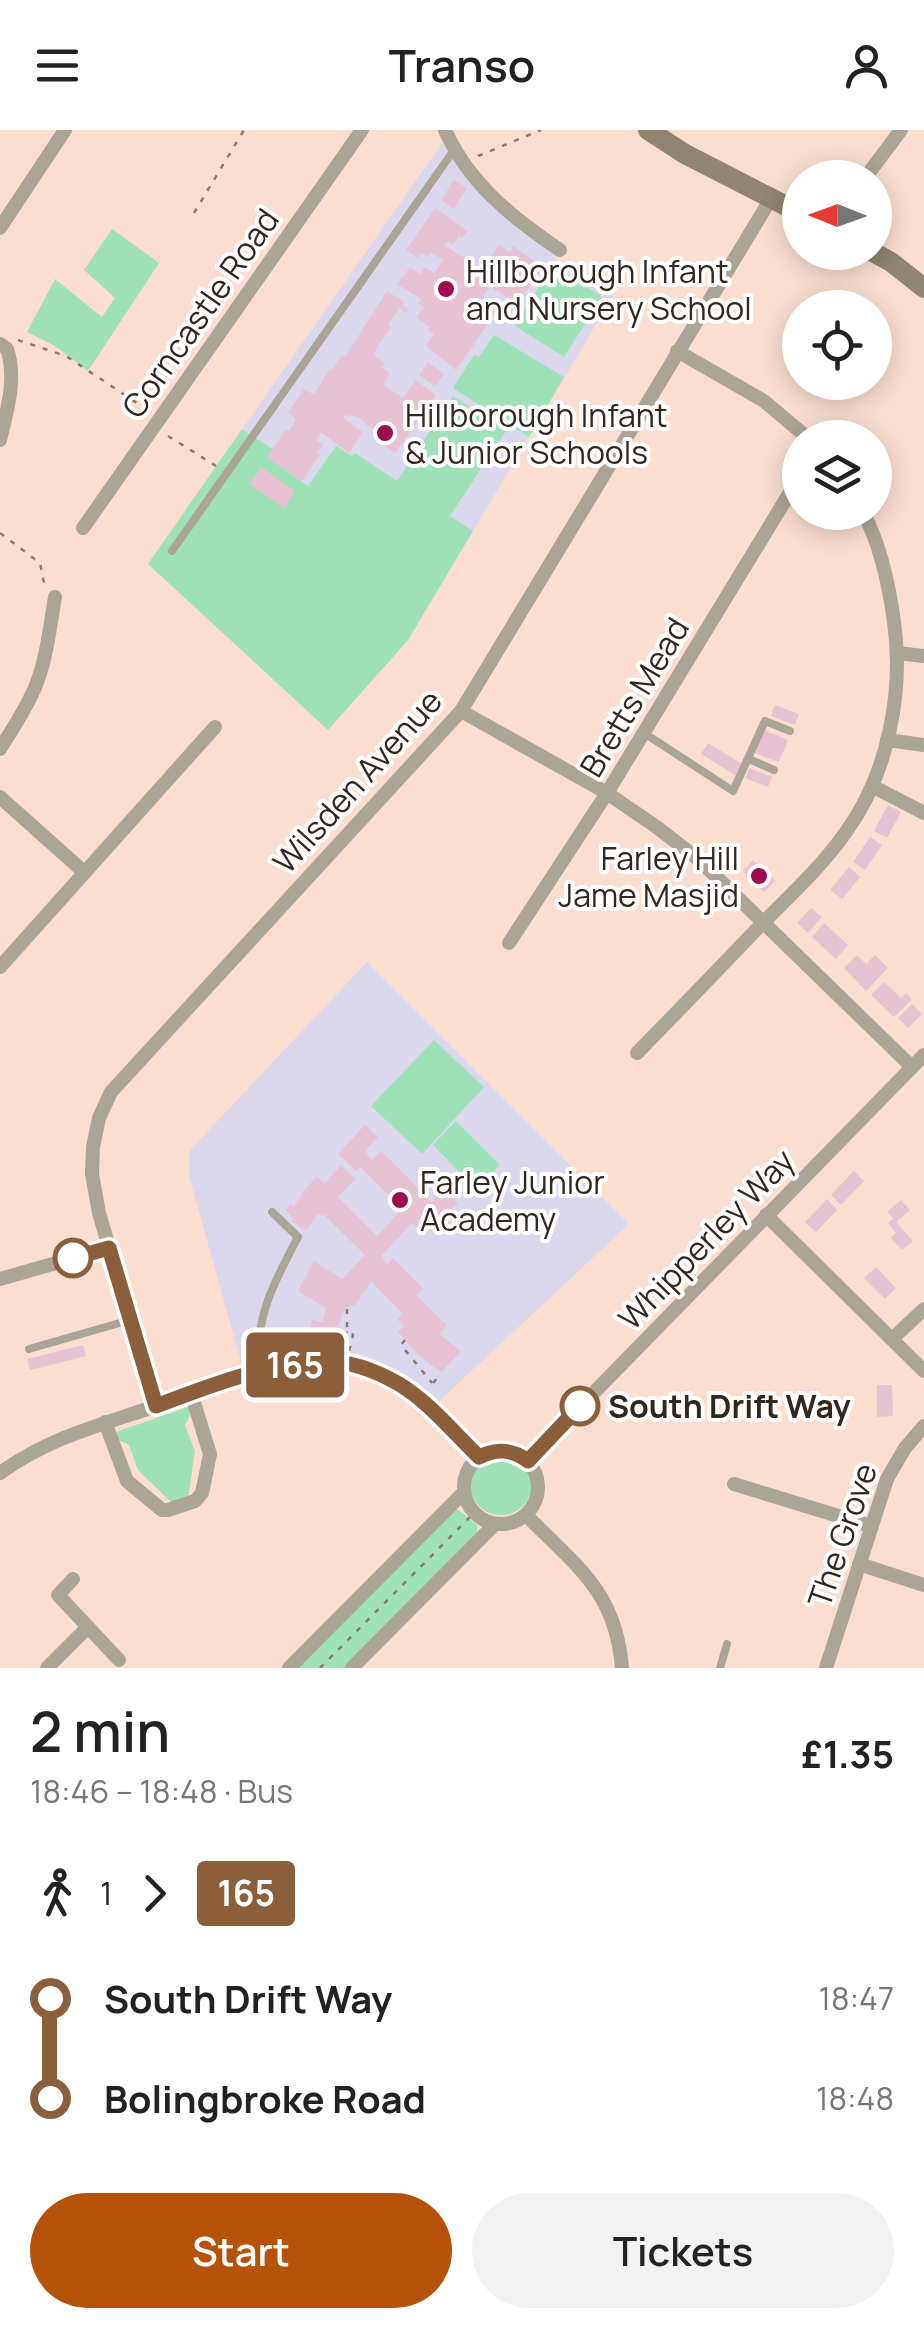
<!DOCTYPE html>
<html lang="en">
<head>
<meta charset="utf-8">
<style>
	:root { --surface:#fff; --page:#f2f2f2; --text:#222; --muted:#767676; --accent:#b45309 }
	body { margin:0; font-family:Manrope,sans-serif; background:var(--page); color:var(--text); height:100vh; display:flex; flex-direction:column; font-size:38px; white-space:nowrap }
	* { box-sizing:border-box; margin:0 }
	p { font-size:32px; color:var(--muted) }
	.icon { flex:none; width:55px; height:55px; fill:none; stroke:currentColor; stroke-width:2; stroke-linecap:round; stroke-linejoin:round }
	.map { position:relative; height:1538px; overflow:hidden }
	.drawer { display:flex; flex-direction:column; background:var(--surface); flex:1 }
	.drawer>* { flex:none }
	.badge { padding:0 20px; border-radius:8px; font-size:35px; line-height:65px }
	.needle { width:65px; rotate:271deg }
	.tools { position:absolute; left:782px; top:30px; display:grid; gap:20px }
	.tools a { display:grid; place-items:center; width:110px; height:110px; border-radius:50%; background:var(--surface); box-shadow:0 5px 25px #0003; font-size:50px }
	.map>.badge { position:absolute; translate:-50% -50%; box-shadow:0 0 0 5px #fff }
	.legs { display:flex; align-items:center; gap:15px; height:110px; padding:0 30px; font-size:32px }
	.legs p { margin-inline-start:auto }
	.summary { display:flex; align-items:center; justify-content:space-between; height:170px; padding:0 30px }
	h1 { font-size:55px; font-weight:600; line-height:75px }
	.primary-button { display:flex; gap:20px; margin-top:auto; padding:20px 30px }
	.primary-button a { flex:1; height:115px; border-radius:60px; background:var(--accent); color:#fff; font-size:40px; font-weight:600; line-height:115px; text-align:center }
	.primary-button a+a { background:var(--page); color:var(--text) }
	ul { padding:0 30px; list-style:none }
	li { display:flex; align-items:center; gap:35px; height:100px; font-size:38px }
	li i { display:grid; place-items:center; width:15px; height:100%; margin:0 12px; background:currentColor }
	li i::after { content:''; width:25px; height:25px; margin:-12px; border:8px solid; border-radius:50%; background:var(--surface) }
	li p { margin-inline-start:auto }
	li:first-child i { background:linear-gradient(#0000 50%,currentColor 0) }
	li:last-child i { background:linear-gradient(currentColor 50%,#0000 0) }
	header { display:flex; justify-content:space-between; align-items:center; height:130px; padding:0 30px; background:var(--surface); font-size:45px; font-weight:600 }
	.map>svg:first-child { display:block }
	.education { fill:#dbd8ee }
	.green { fill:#9fe2b9 }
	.building { fill:#e7c2d2 }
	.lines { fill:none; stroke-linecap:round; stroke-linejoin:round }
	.path { stroke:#8e796f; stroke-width:2.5; stroke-dasharray:5 8; stroke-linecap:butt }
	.lane { stroke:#aba597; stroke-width:8 }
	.street { stroke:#aba597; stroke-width:14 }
	.secondary { stroke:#8e8671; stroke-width:20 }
	.line-1-casing { stroke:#fff; stroke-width:22 }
	.line-1 { stroke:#8b5e3c; stroke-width:15 }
	.poi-dot { fill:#9f0a51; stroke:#fff; stroke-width:4 }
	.stop-1-dot { fill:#fff; stroke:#8b5e3c; stroke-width:5 }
	.labels { text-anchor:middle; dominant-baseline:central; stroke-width:8; stroke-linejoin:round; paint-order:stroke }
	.poi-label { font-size:32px; fill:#33261f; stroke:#fff; text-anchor:start }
	.street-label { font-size:32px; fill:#33261f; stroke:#fff }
	.stop-label { font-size:32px; font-weight:bold; fill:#33261f; stroke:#fff; text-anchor:start }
</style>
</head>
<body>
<header><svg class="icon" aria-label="menu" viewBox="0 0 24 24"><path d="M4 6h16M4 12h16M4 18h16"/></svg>Transo<svg class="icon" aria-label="person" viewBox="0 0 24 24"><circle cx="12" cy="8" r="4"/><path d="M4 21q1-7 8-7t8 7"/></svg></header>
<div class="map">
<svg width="924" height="1538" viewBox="0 0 924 1538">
	<rect width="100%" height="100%" fill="#fbded0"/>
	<g class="education">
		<polygon points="447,6 461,32 560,120 554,128 613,166 408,510 328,600 148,434"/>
		<polygon points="367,832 629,1094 434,1276 404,1248 376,1234 331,1225 290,1228 243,1239 189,1046 190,1020"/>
	</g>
	<g class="green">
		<polygon points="112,99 159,133 88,241 55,216 27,202 55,149 102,187 115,168 84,140"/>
		<polygon points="552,135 602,167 564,227 515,196"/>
		<polygon points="494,205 564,247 529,307 453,258 474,225 479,227"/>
		<polygon points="453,266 506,301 450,386 473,401 408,510 328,600 148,434 242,299 273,319 267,327 308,356 336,316 352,326 355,323 397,351"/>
		<polygon points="434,910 484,957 422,1024 371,976"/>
		<polygon points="456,991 500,1035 476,1059 433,1015"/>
		<polygon points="190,1276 192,1282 185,1295 195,1321 188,1369 173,1374 138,1340 129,1315 114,1308 113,1303"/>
		<circle cx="501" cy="1354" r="31"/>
		<polygon points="455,1377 477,1395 477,1406 345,1538 293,1538"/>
	</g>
	<g class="building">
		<polygon points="454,50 467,58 454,79 441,70"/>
		<polygon points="435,78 468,101 462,108 459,106 453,115 448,111 445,116 476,135 467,149 473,153 499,115 510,122 513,116 543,137 517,175 490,156 483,167 499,178 456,240 426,216 434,204 428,200 430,197 416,188 423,177 418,173 421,169 397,154 410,137 420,144 425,137 434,143 443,130 431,122 428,127 421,123 418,128 406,120"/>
		<polygon points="387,161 404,172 402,175 409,179 406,183 399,178 388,195 391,197 373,224 385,233 381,237 390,243 383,254 403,268 415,250 436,265 395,323 374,308 378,303 358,287 345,285 343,288 363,302 349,323 321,302 316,310 323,315 317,322 320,324 302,351 267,327 286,299 289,301 293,295 296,288 288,283 304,259 314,265 330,238 332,239 342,225 345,227"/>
		<polygon points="428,232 444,244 435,256 419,245"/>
		<polygon points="261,337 295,361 284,378 249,354"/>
		<polygon points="775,575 799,584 795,595 771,586"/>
		<polygon points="764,600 788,610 779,632 755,623"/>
		<polygon points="708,613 742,634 735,645 701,624"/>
		<polygon points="749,638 772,647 768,657 745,648"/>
		<polygon points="888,675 901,682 887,708 874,701"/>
		<polygon points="870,707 882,715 865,740 853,732"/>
		<polygon points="753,730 775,751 764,762 743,741"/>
		<polygon points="849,737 860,747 842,769 830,760"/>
		<polygon points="811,778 822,787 808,803 797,793"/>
		<polygon points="824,793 848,815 836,829 812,807"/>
		<polygon points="857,825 866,834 875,825 888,838 866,861 844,838"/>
		<polygon points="884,852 901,868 906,863 912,869 894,887 871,865"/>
		<polygon points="912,874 922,884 908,898 898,888"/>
		<polygon points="365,995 378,1007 365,1021 372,1030 381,1021 432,1072 437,1065 442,1071 448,1063 458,1073 427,1104 412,1093 381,1126 387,1135 393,1128 423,1158 417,1166 447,1195 440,1204 461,1222 441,1242 419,1226 398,1202 404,1196 397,1189 403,1184 371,1152 355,1175 345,1178 338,1197 341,1197 339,1208 320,1203 319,1206 309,1204 312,1190 322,1192 326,1178 298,1161 314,1131 342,1149 365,1125 323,1084 321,1086 318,1083 306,1101 292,1091 294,1089 285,1080 290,1074 293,1076 301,1067 300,1065 317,1046 325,1054 341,1035 355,1049 338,1067 377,1106 402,1079 360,1037 356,1041 338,1024"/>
		<polygon points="854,1041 864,1051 841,1075 831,1065"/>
		<polygon points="827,1069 837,1080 816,1102 805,1092"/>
		<polygon points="901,1070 910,1080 896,1092 913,1111 902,1120 891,1108 896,1103 888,1093 893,1088 887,1082"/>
		<polygon points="876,1137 896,1158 885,1169 864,1148"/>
		<polygon points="83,1215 86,1226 30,1240 27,1229"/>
		<polygon points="877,1255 892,1255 893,1286 877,1287"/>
	</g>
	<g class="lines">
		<g class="path">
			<polyline points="478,26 541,0"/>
			<polyline points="194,83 244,0"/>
			<polyline points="18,210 66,226 146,279"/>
			<polyline points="168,306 216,336"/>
			<polyline points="0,403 40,433 44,453 48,458"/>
			<polyline points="347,1179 347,1196 353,1205 349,1222"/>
			<polyline points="405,1210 401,1215 432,1253"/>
			<polyline points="270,1213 335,1214 346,1205 347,1196"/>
			<polyline points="433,1253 440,1245"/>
			<polyline points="320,1538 474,1383"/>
		</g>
		<g class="lane">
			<polyline points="172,421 454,20"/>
			<polyline points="644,603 733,661 765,591 790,601"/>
			<polyline points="749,629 774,640"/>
			<polyline points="29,1219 130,1190"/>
			<path d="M262 1241C251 1191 276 1149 298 1107L272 1082"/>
			<polyline points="720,1538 727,1514"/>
		</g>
		<g class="street">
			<path d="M445 0C469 53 512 88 560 120"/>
			<polyline points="865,48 901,0"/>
			<polyline points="0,98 65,0"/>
			<path d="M0 214 7 219C17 247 7 282 0 310"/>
			<polyline points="677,221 764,271 808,308"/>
			<polyline points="83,398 362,0"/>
			<polyline points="897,523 924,526"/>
			<polyline points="461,581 607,663 658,698 699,730 912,937"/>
			<polyline points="887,610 924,615"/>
			<path d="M0 619C13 598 27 578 36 555 47 527 50 496 55 467"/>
			<polyline points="872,656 924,683"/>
			<polyline points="0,667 84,742"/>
			<polyline points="509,813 607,663 800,346"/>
			<polyline points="0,837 215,597"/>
			<path d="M637 923C676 883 715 843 753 803 785 770 820 739 846 702 888 644 904 561 894 492 889 454 881 416 863 382"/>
			<polyline points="766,1085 924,1241"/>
			<polyline points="0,1149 109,1118"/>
			<polyline points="892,1209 924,1179"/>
			<polyline points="156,1276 99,1083 92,1044 93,1017 99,988 111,962 461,581 772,67"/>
			<polyline points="105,1292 127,1351 162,1380 168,1380 195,1371 202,1363 210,1324 191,1263"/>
			<circle cx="501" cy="1357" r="37"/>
			<polyline points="527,1331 924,925"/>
			<path d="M0 1343C49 1308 97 1296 153 1277 213 1256 295 1219 359 1236 408 1249 444 1293 479 1327"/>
			<polyline points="734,1354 871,1396"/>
			<path d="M526 1385C576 1436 616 1461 622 1538"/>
			<polyline points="859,1434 924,1455"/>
			<polyline points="73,1449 58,1465 119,1530"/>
			<polyline points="47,1538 88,1497"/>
			<polyline points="289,1538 464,1362"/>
			<polyline points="352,1538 495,1394"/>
			<polyline points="826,1538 887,1349 905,1318 924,1296"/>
		</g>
		<g class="secondary">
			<polyline points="648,0 685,24 800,83"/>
			<polyline points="873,122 891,132 924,158"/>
		</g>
	</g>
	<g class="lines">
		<defs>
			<path id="line-1" d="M73 1128 109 1118 156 1276C203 1258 269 1233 319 1231 348 1230 375 1240 399 1254 429 1272 454 1303 479 1327 497 1318 512 1319 528 1331L580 1276"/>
		</defs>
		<use href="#line-1" class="line-1-casing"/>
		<use href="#line-1" class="line-1"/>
	</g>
	<g class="poi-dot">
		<circle cx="446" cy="159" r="10"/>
		<circle cx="385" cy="303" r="10"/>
		<circle cx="759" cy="746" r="10"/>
		<circle cx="400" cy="1070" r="10"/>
	</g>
	<g class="stop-1-dot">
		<circle cx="73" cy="1128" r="18"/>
		<circle cx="580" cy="1276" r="18"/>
	</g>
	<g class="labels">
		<g class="poi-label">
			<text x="466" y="141">Hillborough Infant<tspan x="466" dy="37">and Nursery School</tspan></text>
			<text x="405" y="285">Hillborough Infant<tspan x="405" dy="37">&amp; Junior Schools</tspan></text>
			<text x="739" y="728" text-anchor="end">Farley Hill<tspan x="739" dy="37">Jame Masjid</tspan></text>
			<text x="420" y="1052">Farley Junior<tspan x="420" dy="37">Academy</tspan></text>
		</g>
		<g class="street-label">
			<text transform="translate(200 183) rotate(-55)">Corncastle Road</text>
			<text transform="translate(634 567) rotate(-59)">Bretts Mead</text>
			<text transform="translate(357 651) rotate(-48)">Wilsden Avenue</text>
			<text transform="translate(706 1109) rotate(-46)">Whipperley Way</text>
			<text transform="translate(842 1405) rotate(-71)">The Grove</text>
		</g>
		<g class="stop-label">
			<text x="608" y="1276">South Drift Way</text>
		</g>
	</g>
</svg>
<div class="tools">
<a><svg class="needle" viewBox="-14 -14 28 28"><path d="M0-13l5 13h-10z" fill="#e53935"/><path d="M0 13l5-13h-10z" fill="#767676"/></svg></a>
<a><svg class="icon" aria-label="locate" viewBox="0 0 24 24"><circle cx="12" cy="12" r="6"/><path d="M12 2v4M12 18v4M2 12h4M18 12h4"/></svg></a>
<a><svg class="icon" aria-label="layers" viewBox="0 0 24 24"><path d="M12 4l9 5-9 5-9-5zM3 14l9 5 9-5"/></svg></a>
</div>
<b class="badge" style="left:295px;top:1235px;background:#8b5e3c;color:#fff">165</b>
</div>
<section class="drawer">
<div class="summary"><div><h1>2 min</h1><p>18:46 – 18:48 · Bus</p></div><b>£1.35</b></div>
<div class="legs"><svg class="icon" aria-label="walk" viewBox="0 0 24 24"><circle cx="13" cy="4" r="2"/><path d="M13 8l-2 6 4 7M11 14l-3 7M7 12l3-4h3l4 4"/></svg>1<svg class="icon" aria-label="forward" viewBox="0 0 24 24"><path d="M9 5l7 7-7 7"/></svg><b class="badge" style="background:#8b5e3c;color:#fff">165</b></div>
<ul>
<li><i style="color:#8b5e3c"></i><b>South Drift Way</b><p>18:47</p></li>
<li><i style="color:#8b5e3c"></i><b>Bolingbroke Road</b><p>18:48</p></li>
</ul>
<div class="primary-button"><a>Start</a><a>Tickets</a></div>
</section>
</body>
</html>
